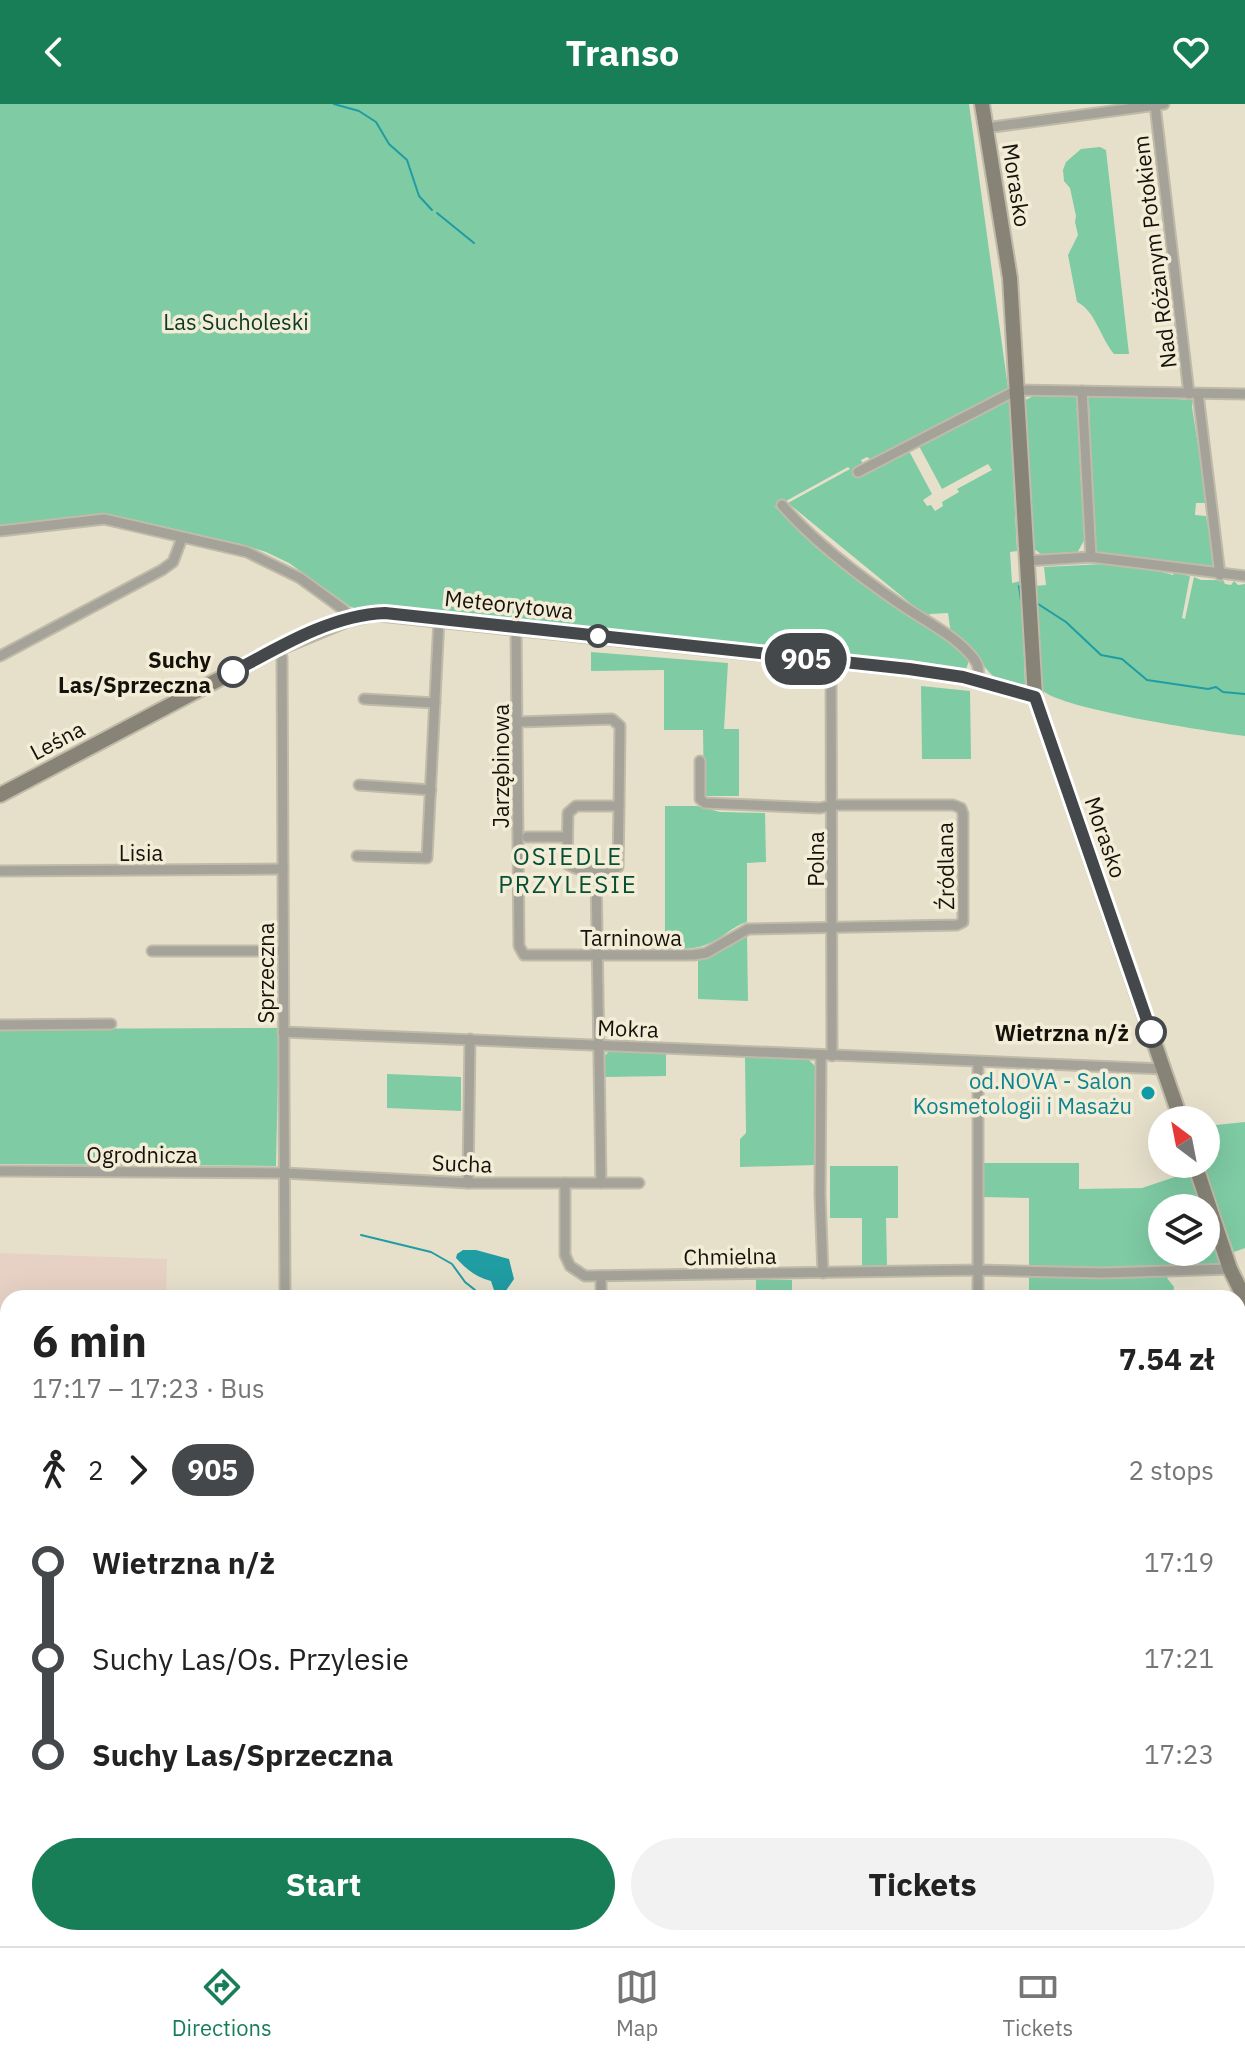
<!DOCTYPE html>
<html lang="en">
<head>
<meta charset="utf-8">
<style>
	:root { --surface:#fff; --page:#f2f2f2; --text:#222; --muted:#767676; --line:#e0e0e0; --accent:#177e58 }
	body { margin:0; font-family:"IBM Plex Sans",sans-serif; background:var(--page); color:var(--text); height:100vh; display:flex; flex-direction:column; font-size:30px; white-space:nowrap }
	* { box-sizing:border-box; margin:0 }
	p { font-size:26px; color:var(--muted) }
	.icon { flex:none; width:44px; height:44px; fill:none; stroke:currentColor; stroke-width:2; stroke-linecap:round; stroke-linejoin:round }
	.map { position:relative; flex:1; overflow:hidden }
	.side { position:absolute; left:0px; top:1186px; width:1246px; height:656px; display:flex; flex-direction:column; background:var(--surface); border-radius:24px 24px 0 0; box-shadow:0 8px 32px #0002 }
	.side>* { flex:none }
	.badge { padding:0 16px; border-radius:26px; font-size:28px; line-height:52px }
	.needle { width:52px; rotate:328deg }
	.tools { position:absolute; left:1148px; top:1002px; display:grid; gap:16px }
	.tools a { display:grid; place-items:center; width:72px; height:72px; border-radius:50%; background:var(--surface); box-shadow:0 8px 32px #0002; font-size:40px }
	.map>.badge { position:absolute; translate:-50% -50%; box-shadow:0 0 0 4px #fff }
	.legs { display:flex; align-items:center; gap:12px; height:88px; padding:0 32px; font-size:26px }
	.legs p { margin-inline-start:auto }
	.head { display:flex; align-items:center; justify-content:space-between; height:136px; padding:0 32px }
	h1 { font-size:44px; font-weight:700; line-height:60px }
	.action { display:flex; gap:16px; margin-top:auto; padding:16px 32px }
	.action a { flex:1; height:92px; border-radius:48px; background:var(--accent); color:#fff; font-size:32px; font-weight:700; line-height:92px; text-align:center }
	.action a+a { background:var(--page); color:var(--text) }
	ul { padding:0 32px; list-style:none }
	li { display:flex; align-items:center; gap:28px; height:96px; font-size:30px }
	li i { display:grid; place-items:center; width:12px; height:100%; margin:0 10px; background:currentColor }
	li i::after { content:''; width:20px; height:20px; margin:-10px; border:6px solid; border-radius:50%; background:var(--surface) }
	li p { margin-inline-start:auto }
	li:first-child i { background:linear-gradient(#0000 50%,currentColor 0) }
	li:last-child i { background:linear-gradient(currentColor 50%,#0000 0) }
	header { display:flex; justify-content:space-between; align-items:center; height:104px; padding:0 32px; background:var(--accent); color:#fff; font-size:36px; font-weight:700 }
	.tabs { display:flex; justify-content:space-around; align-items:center; height:112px; border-top:2px solid var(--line); background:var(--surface); font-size:22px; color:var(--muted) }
	.tabs a { display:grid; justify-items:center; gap:4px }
	.tabs .active { color:var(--accent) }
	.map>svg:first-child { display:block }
	.built { fill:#ded5b9 }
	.industrial { fill:#e7d1c5 }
	.green { fill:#7ecba4 }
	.water { fill:#209ca3 }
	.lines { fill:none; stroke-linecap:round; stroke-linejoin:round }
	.stream { stroke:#209ca3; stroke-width:2 }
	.street-casing { stroke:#c0bba8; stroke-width:13 }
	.secondary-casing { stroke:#c0bba8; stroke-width:18 }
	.street { stroke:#a4a299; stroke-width:9 }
	.secondary { stroke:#878477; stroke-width:14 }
	.rail { stroke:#3a372d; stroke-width:2; stroke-dasharray:14 14; stroke-linecap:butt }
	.line-1-casing { stroke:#fff; stroke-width:18 }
	.line-1 { stroke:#45484a; stroke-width:12 }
	.stop-1-dot { fill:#fff; stroke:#45484a; stroke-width:4 }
	.culture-dot { fill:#0f9aa8; stroke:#f3edd8; stroke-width:3 }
	.labels { text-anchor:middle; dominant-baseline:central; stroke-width:7; stroke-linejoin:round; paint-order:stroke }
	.street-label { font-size:22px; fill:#15120b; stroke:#f3edd8 }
	.park-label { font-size:22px; fill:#093a25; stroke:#f3edd8 }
	.stop-label { font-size:22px; font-weight:bold; fill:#15120b; stroke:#f3edd8; text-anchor:end }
	.culture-label { font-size:22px; fill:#0d838f; stroke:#f3edd8; text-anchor:end }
	.neighbourhood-label { font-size:24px; letter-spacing:2px; fill:#064f35; stroke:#f3edd8 }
</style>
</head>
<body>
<header><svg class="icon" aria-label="back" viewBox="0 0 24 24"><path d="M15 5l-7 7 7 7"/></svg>Transo<svg class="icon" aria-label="heart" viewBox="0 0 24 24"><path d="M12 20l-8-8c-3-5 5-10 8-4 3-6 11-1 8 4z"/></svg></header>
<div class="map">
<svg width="1245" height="1842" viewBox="0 0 1245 1842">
	<rect width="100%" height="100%" fill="#e6e0cb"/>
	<polygon class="built" points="0,1730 8,1732 8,1834 125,1834 121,1842 0,1842"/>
	<g class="industrial">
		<polygon points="0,1149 167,1155 166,1194 8,1194 8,1711 0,1709"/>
		<polygon points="860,1834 1037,1834 1030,1842 860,1842"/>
	</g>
	<g class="green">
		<path d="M0 0H969L1008 284 873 357 867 353 861 356 864 362 854 367 861 373 909 347 932 390 923 396 927 402 931 401 935 407 943 402 942 398 959 388 957 385 992 366 988 360 942 385 919 342 1009 293 1017 447 1010 448 1012 479 1021 477 1025 580C1001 588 990 568 976 553 969 545 959 538 951 530L948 509 930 510 927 513 788 399 850 365 848 363 775 403 893 498 970 554 965 568 724 542 590 524 378 504 364 506 351 503 289 459 266 448 240 440 127 414 99 411 0 423Z"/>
		<path d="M1100 43 1106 46 1129 250H1114C1101 235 1095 206 1077 198L1068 151 1078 131 1075 118 1076 112 1070 84 1064 77 1063 66 1066 58 1081 45Z"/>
		<polygon points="1089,290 1193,296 1192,303 1207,399 1196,399 1195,411 1206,412 1215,461 1212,464 1097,449 1090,383 1092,381 1089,299 1086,299"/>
		<polygon points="1035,291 1079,292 1080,300 1076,305 1080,310 1081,322 1078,323 1082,398 1086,433 1077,449 1041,450 1033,444 1024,297"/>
		<path d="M1104 460 1138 462 1173 471 1174 469 1190 472 1182 514 1185 515 1194 473 1201 476H1223L1225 480 1231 481 1234 477 1238 481 1245 480V632C1212 628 1060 605 1042 586L1035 482 1046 481 1044 463Z"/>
		<polygon points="591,548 728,559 724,625 739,625 739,692 704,692 703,626 664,626 664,566 591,567"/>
		<polygon points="921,582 970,587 971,655 922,655"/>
		<path d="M665 702H697L720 708 765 709 766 758 747 759V818C733 822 725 832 712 838 697 846 682 845 665 844Z"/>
		<polygon points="747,830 748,897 698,895 698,857"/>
		<polygon points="279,924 276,1062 0,1060 0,925"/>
		<polygon points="610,946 650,947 666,950 666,972 605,973 603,954"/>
		<polygon points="745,953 809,956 815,962 815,1061 740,1063 740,1035 746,1029"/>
		<polygon points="387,970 461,973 461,1007 387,1004"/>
		<polygon points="1245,1018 1245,1144 1234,1148 1203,1060 1206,1060 1206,1022"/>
		<polygon points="982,1059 1079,1059 1079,1085 1142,1084 1190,1068 1202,1104 1162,1104 1162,1148 1206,1148 1206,1117 1220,1161 1180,1163 1167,1174 1174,1183 1173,1194 1029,1194 1029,1094 982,1093"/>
		<polygon points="830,1062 898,1062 898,1114 886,1114 887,1163 862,1163 862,1114 830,1114"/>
		<polygon points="756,1175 792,1176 792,1194 756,1194"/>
		<polygon points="1245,1416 1245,1455 1238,1461 1238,1422"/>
		<polygon points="1238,1613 1245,1614 1245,1710 1238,1715"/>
		<polygon points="1238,1717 1245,1724 1245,1785 1238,1795"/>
		<polygon points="715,1834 748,1834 741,1842 715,1842"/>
		<polygon points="1037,1834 1210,1834 1204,1842 1030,1842"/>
	</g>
	<g class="water">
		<path d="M463 1146H476L509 1155 514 1175 501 1194 496 1192 491 1177C476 1173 467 1166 456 1154L457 1150Z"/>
		<polygon points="0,1604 8,1606 7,1645 0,1642"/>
		<polygon points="1110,1834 1157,1834 1158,1842 1121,1842"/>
	</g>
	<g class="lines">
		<g class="stream">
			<polyline points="334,0 359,7 376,18 389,40 407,56 419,92 432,106"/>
			<polyline points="437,109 474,139"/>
			<polyline points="1019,482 1021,496"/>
			<polyline points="1035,498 1066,518 1101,551 1122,555 1147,576 1208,585 1216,583 1223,588 1245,590"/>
			<polyline points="361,1131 431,1148 452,1160 465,1178 485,1194"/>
			<polyline points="1238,1343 1245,1344"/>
			<polyline points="1238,1431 1245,1424"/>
			<polyline points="1238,1478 1245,1471"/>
			<polyline points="1238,1503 1245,1497"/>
			<polyline points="1238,1708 1245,1699"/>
		</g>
		<defs>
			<g id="street">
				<polyline points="1155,1 1189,290"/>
				<polyline points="985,24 1164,0"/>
				<polyline points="1082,287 1091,453"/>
				<polyline points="1198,290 1220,471"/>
				<polyline points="858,368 1017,286 1245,290"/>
				<path d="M782 401C815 439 859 472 900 500 923 516 957 532 974 555 980 563 979 569 976 578"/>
				<polyline points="0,427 104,415 247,448 300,474 344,506 350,514"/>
				<polyline points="1025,457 1091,453 1245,472"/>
				<polyline points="516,525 519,842 524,851 693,851 706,849 748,825 957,821 963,818 963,710 961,704 953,701 833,701 820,704 705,699 700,695 700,657"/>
				<polyline points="278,544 282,554 285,1194"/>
				<polyline points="0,552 162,466 173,458 182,434"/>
				<polyline points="831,557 832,952"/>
				<polyline points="364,595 435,599"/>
				<polyline points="518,618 612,615 620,622 619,702"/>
				<polyline points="359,681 431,686"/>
				<path d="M576 702H619L618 763C603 769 581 769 567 760L568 709Z"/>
				<polyline points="527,733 567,733"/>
				<polyline points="357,752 427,754 439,515"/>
				<polyline points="0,767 283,765"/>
				<polyline points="596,767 601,1079"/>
				<polyline points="152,847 283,847"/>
				<polyline points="0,921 111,920"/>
				<polyline points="283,928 1164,965"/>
				<polyline points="821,952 820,1091 823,1169"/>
				<polyline points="0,1067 284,1069 468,1079 639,1079"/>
				<polyline points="468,1079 470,935"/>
				<polyline points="565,1079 565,1151 570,1162 585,1172 978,1166 1103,1169 1230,1165"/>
				<polyline points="601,1194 601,1172"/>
				<polyline points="978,1194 978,959"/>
				<polyline points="0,1251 8,1251"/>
				<polyline points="0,1672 8,1677"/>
				<polyline points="239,1834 253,1842"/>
				<polyline points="378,1834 392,1842"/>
				<polyline points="224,1842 227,1834"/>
			</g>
			<g id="secondary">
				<polyline points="982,0 1010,174 1035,593 1181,1016"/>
				<polyline points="0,691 278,544 348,515 376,509 909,565 963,573 1035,593"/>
				<polyline points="1195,1060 1230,1165 1245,1195"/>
				<polyline points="0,1718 8,1720"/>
				<polyline points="306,1834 325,1842"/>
			</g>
		</defs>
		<use href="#street" class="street-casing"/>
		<use href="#secondary" class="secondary-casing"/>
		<use href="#street" class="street"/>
		<use href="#secondary" class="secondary"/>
		<g class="rail">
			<polyline points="1238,1493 1245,1486"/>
			<polyline points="772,1842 786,1834"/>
		</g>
	</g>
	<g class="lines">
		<defs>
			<path id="line-1" d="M233 568C279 543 331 511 385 509L909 565 963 573 1035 593 1151 928"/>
		</defs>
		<use href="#line-1" class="line-1-casing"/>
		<use href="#line-1" class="line-1"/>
	</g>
	<g class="stop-1-dot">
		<circle cx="598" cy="532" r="10"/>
		<circle cx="233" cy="568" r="14"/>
		<circle cx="1151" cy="928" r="14"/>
	</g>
	<circle class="culture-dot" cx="1148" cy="989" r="8"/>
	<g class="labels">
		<g class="street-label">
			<text transform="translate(1017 81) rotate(81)">Morasko</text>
			<text transform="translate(1154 148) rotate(-97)">Nad Różanym Potokiem</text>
			<text transform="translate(509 500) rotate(6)">Meteorytowa</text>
			<text transform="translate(57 636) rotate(-28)">Leśna</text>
			<text transform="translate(500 662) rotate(-90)">Jarzębinowa</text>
			<text transform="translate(1106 733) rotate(71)">Morasko</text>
			<text x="141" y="748">Lisia</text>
			<text transform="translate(815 755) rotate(-90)">Polna</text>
			<text transform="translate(945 762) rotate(-91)">Źródlana</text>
			<text x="631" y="833">Tarninowa</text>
			<text transform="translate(265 869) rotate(-90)">Sprzeczna</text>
			<text transform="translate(628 924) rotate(2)">Mokra</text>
			<text x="142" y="1050">Ogrodnicza</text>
			<text transform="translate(462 1059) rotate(2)">Sucha</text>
			<text transform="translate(730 1152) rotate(-1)">Chmielna</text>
		</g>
		<g class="park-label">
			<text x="236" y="217">Las Sucholeski</text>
		</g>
		<g class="stop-label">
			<text x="211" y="555">Suchy<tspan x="211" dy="25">Las/Sprzeczna</tspan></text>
			<text x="1129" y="928">Wietrzna n/ż</text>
		</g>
		<g class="culture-label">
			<text x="1132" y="976">od.NOVA - Salon<tspan x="1132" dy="25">Kosmetologii i Masażu</tspan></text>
		</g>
		<g class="neighbourhood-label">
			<text x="568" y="752">OSIEDLE<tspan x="568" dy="28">PRZYLESIE</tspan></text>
		</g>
	</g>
</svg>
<div class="tools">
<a><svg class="needle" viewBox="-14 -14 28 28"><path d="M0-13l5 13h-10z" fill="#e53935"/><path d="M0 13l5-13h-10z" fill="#767676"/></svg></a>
<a><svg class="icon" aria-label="layers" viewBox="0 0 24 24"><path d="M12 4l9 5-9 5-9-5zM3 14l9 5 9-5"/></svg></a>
</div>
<b class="badge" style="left:806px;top:555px;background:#45484a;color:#fff">905</b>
<section class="side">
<div class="head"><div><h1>6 min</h1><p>17:17 – 17:23 · Bus</p></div><b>7.54 zł</b></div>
<div class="legs"><svg class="icon" aria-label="walk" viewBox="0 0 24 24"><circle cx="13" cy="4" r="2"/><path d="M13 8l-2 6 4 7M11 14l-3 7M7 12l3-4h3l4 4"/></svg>2<svg class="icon" aria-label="forward" viewBox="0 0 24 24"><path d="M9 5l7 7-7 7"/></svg><b class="badge" style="background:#45484a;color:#fff">905</b><p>2 stops</p></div>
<ul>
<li><i style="color:#45484a"></i><b>Wietrzna n/ż</b><p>17:19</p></li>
<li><i style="color:#45484a"></i><span>Suchy Las/Os. Przylesie</span><p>17:21</p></li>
<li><i style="color:#45484a"></i><b>Suchy Las/Sprzeczna</b><p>17:23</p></li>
</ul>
<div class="action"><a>Start</a><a>Tickets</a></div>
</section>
</div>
<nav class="tabs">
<a class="active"><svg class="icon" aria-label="directions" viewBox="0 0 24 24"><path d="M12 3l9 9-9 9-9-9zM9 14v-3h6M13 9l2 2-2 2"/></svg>Directions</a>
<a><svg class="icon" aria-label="map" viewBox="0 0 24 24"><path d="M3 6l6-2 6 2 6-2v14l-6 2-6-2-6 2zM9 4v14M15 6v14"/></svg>Map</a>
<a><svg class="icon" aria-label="tickets" viewBox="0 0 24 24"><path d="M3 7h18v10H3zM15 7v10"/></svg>Tickets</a>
</nav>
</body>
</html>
